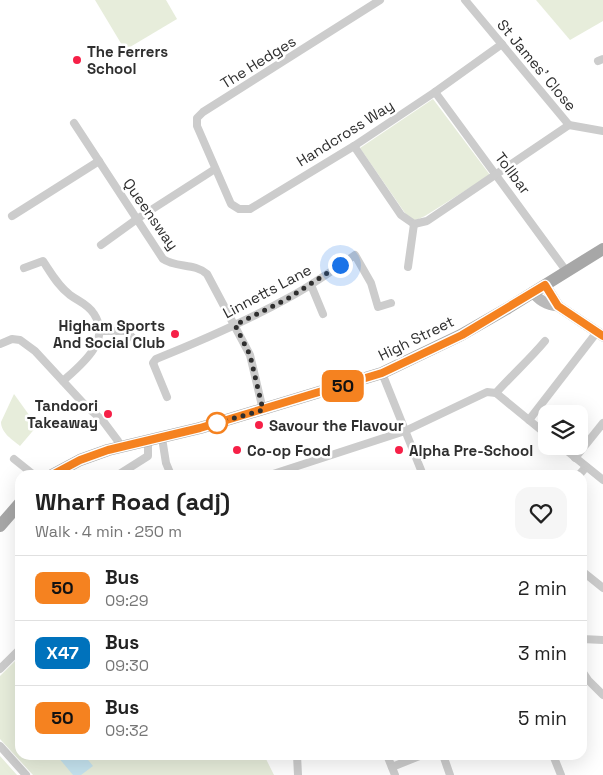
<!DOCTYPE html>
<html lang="en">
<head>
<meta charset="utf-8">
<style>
	:root { --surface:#fff; --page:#f6f6f6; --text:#222; --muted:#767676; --line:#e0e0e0 }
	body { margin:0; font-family:"Space Grotesk",sans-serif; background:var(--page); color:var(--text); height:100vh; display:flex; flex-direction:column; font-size:19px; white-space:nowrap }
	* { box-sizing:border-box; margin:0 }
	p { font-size:16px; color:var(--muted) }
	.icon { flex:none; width:28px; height:28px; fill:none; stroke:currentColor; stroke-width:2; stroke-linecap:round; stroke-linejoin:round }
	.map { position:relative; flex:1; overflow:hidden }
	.drawer { position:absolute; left:15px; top:470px; width:572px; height:290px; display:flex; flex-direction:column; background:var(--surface); border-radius:15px; box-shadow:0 5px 20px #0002 }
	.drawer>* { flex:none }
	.badge { padding:0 10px; border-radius:8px; font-size:18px; line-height:32px }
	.tools { position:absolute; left:538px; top:405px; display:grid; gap:10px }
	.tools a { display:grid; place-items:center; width:50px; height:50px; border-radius:10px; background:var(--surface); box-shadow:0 5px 20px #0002; font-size:25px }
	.you { position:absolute; width:25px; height:25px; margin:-12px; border:4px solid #fff; border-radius:50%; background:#1a73e8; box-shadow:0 0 0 8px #1a73e833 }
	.map>.badge { position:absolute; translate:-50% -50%; box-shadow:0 0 0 2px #fff }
	.round { display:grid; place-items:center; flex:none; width:52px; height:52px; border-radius:15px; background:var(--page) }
	.head { display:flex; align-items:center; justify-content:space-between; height:85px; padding:0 20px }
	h1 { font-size:24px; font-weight:800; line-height:38px }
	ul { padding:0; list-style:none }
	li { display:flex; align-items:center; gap:15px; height:65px; padding:0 20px; border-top:1px solid var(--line) }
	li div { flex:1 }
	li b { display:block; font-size:19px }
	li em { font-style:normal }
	li .badge { min-width:55px; font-weight:700; text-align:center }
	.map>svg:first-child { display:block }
	.green { fill:#e7eddb }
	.water { fill:#c5e3ef }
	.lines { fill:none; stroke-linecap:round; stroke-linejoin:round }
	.minor { stroke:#ccc; stroke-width:8 }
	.secondary { stroke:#b9b9b9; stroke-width:11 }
	.primary { stroke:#a7a7a7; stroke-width:12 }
	.line-casing { stroke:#fff; stroke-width:11 }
	.line { stroke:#f58220; stroke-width:8 }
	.walk { stroke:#2f2f2f; stroke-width:5; stroke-dasharray:0 9 }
	.poi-dot { fill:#f62047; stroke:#fff; stroke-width:2 }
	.stop-dot { fill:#fff; stroke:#f58220; stroke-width:2.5 }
	.labels { text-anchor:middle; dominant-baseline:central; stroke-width:5; stroke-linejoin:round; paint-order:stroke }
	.poi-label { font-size:15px; font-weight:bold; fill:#2f2f2f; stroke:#fff; text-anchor:start }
	.street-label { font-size:15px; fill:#2f2f2f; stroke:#fff }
</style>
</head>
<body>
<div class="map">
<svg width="603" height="775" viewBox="0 0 603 775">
	<rect width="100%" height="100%" fill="#fff"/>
	<g class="green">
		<polygon points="95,0 166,0 177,19 125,50"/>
		<polygon points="536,0 603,0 603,21 570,40"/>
		<polygon points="433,99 490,175 425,216 414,221 405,213 360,148"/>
		<path d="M14 394 37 426 20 446C13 440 1 433 1 422Z"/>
		<polygon points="20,656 20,755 264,755 274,775 33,775 0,739 0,676"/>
		<polygon points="0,756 17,775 0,775"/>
	</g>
	<polygon class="water" points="60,755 84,755 93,766 81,775 73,775 58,757"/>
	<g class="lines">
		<g class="minor">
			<polyline points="380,0 203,112 197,118 197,126 231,204 239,209 250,209 354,146 435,92 502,44"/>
			<polyline points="598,61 603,59"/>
			<polyline points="435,92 567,272"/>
			<path d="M74 123 163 259C176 268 195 263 207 274L250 355 263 410"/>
			<polyline points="569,125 603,131"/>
			<polyline points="354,146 401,215 414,224 427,221 569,125 465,0"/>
			<polyline points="12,216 99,161"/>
			<polyline points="101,245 137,219 215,169"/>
			<polyline points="408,267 414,224"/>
			<path d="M24 268 43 261C51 273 58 286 70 295 78 301 88 304 94 314 112 341 81 365 63 381"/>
			<polyline points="311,285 323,314"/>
			<polyline points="100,331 126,331 135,340"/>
			<polyline points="0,344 12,339 20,340 35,351 84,404 103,421 118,441 119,447"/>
			<polyline points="382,373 423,475"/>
			<path d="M496 393C512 375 530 359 545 341"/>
			<path d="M167 397 153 363 156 359C201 341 245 322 288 298 311 286 333 270 355 255L371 283 378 307 391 303"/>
			<polyline points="529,420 597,332"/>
			<polyline points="162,438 166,463 171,475"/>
			<polyline points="561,446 603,480"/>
			<polyline points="575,458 603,423"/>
			<polyline points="14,459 34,475"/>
			<polyline points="118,475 148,456 148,441"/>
			<polyline points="270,475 405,431 487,392 496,393 546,434"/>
			<polyline points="579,475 586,467"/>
			<polyline points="582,571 603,588"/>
			<polyline points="582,639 603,640"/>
			<polyline points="0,669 20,649"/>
			<polyline points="582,671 588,680 603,695"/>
			<polyline points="0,746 26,775"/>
			<polyline points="297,755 298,775"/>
			<polyline points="387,755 395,775"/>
			<polyline points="443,755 450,775"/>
			<polyline points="553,755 561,775"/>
			<polyline points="392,767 422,755"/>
		</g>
		<g class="secondary">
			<polyline points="545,285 558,306"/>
			<path d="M533 292C539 301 548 305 558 306L603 336"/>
		</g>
		<g class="primary">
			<polyline points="52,475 80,460 108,450 200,428 382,373 461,335 508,308 603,249"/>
			<polyline points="0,526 20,503"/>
		</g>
	</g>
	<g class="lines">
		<defs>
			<polyline id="line" points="52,475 80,460 108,450 200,428 382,373 462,335 545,285 558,306 603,336"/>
		</defs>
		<use href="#line" class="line-casing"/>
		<use href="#line" class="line"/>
		<polyline class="walk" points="217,423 263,410 250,355 235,325 287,299 340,265"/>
	</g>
	<g class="poi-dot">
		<circle cx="77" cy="60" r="5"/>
		<circle cx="175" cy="334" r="5"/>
		<circle cx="108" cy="414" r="5"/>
		<circle cx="259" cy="425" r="5"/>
		<circle cx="237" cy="450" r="5"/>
		<circle cx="399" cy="450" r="5"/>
	</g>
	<circle class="stop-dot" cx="217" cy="423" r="10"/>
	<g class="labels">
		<g class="poi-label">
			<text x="87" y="51">The Ferrers<tspan x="87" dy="17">School</tspan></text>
			<text x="165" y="325" text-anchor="end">Higham Sports<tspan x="165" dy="17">And Social Club</tspan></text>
			<text x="98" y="405" text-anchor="end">Tandoori<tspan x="98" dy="17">Takeaway</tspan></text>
			<text x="269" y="425">Savour the Flavour</text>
			<text x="247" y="450">Co-op Food</text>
			<text x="409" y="450">Alpha Pre-School</text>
		</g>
		<g class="street-label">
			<text transform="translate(258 62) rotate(-32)">The Hedges</text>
			<text transform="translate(537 65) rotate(50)">St James' Close</text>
			<text transform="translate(345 133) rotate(-32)">Handcross Way</text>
			<text transform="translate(513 173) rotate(53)">Tollbar</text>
			<text transform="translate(151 214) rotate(55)">Queensway</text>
			<text transform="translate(267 291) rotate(-28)">Linnetts Lane</text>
			<text transform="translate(416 338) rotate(-26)">High Street</text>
		</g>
	</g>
</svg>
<div class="tools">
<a><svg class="icon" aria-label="layers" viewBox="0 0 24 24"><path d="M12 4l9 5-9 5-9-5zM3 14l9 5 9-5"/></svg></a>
</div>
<div class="you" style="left:340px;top:265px"></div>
<b class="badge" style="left:343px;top:386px;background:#f58220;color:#111">50</b>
<section class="drawer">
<div class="head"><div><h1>Wharf Road (adj)</h1><p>Walk · 4 min · 250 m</p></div><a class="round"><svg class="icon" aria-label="heart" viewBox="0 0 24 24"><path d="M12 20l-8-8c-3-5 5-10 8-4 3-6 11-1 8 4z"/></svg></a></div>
<ul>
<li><span class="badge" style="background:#f58220;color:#111">50</span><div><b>Bus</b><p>09:29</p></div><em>2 min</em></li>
<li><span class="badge" style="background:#0072bc;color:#fff">X47</span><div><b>Bus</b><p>09:30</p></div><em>3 min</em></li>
<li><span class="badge" style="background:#f58220;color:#111">50</span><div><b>Bus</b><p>09:32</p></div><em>5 min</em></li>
</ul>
</section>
</div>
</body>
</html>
